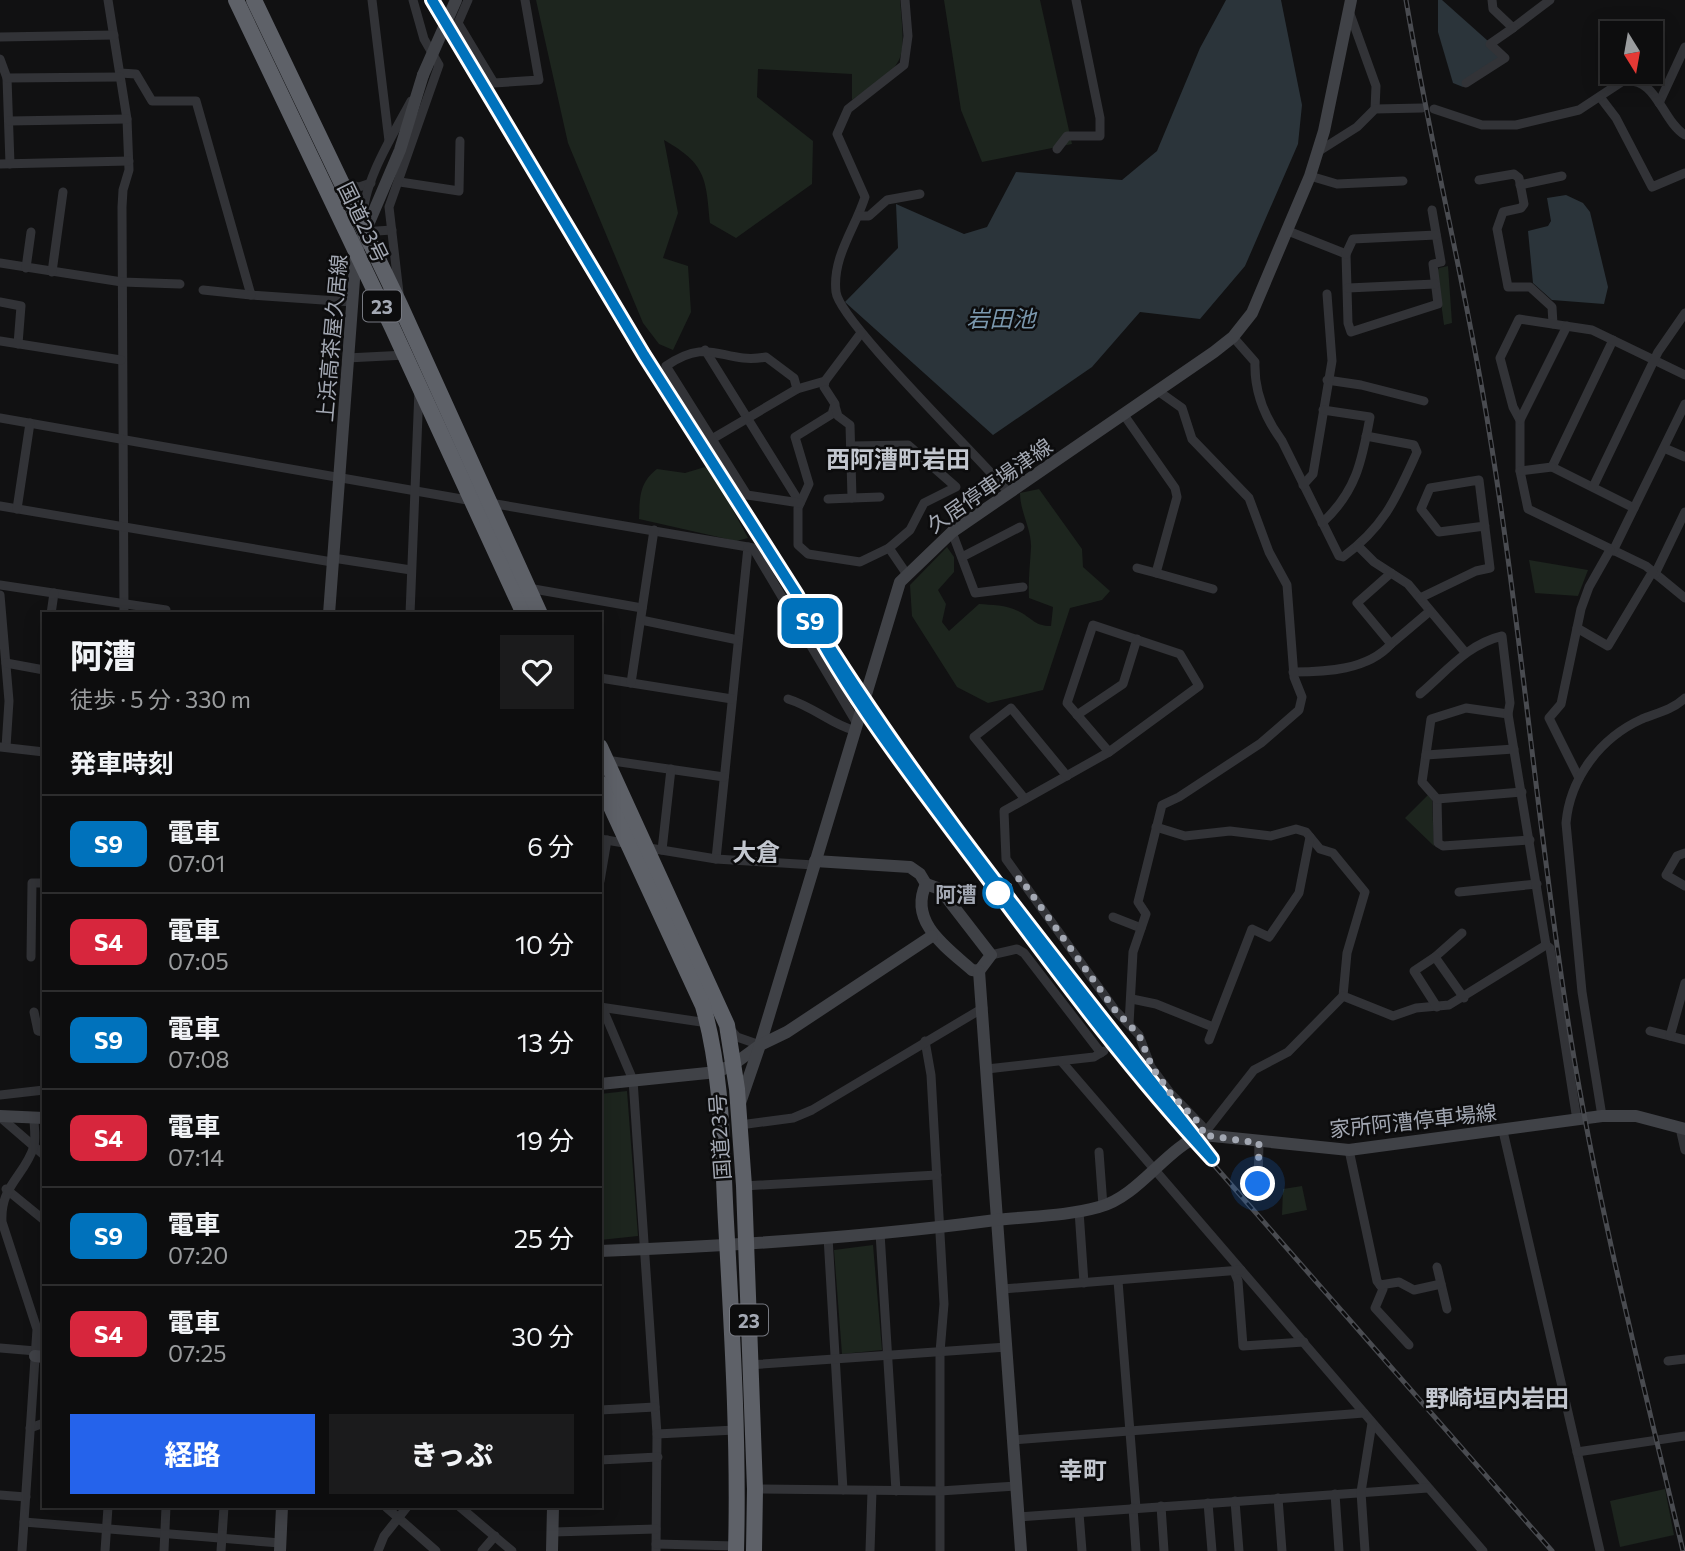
<!DOCTYPE html>
<html lang="ja">
<head>
<meta charset="utf-8">
<style>
	:root { --surface:#0d0d0e; --page:#1b1b1c; --text:#f1f3f6; --muted:#9a9c9e; --line:#2d2d2e; --accent:#2563eb }
	body { margin:0; font-family:Commissioner,"Noto Sans JP",sans-serif; background:var(--page); color:var(--text); height:100vh; display:flex; flex-direction:column; font-size:26px; white-space:nowrap }
	* { box-sizing:border-box; margin:0 }
	p { font-size:23px; color:var(--muted) }
	.icon { flex:none; width:38px; height:38px; fill:none; stroke:currentColor; stroke-width:2; stroke-linecap:round; stroke-linejoin:round }
	.map { position:relative; flex:1; overflow:hidden }
	.drawer { position:absolute; left:42px; top:612px; width:560px; height:896px; display:flex; flex-direction:column; background:var(--surface); border-radius:0px; box-shadow:0 4px 18px #0003,0 0 0 2px var(--line) }
	.drawer>* { flex:none }
	.badge { padding:0 14px; border-radius:10px; font-size:24px; line-height:46px }
	.needle { width:46px; rotate:169deg }
	.buttons { position:absolute; left:1600px; top:21px; display:grid; gap:14px }
	.buttons a { display:grid; place-items:center; width:63px; height:63px; border-radius:0px; background:var(--surface); box-shadow:0 4px 18px #0003,0 0 0 2px var(--line); font-size:35px }
	.you { position:absolute; width:35px; height:35px; margin:-18px; border:5px solid #fff; border-radius:50%; background:#1a73e8; box-shadow:0 0 0 10px #1a73e833 }
	.map>.badge { position:absolute; translate:-50% -50%; box-shadow:0 0 0 4px #fff }
	h2 { padding:0 28px; font-size:26px; line-height:63px }
	.round { display:grid; place-items:center; flex:none; width:74px; height:74px; border-radius:0px; background:var(--page) }
	.summary { display:flex; align-items:center; justify-content:space-between; height:119px; padding:0 28px }
	h1 { font-size:33px; font-weight:800; line-height:52px }
	.action { display:flex; gap:14px; margin-top:auto; padding:14px 28px }
	.action a { flex:1; height:80px; border-radius:0px; background:var(--accent); color:#fff; font-size:28px; font-weight:800; line-height:80px; text-align:center }
	.action a+a { background:var(--page); color:var(--text) }
	ul { padding:0; list-style:none }
	li { display:flex; align-items:center; gap:21px; height:98px; padding:0 28px; border-top:2px solid var(--line) }
	li div { flex:1 }
	li b { display:block; font-size:26px }
	li em { font-style:normal }
	li .badge { min-width:77px; font-weight:700; text-align:center }
	.map>svg:first-child { display:block }
	.green { fill:#1d251e }
	.water { fill:#2b343a }
	.lines { fill:none; stroke-linecap:round; stroke-linejoin:round }
	.street { stroke:#323337; stroke-width:9 }
	.secondary { stroke:#404247; stroke-width:12 }
	.highway { stroke:#5e6168; stroke-width:16 }
	.rail-casing { stroke:#494b50; stroke-width:5 }
	.rail { stroke:#0c0c0d; stroke-width:2.5; stroke-dasharray:8; stroke-linecap:butt }
	.secondary-bridge { stroke:#404247; stroke-width:12 }
	.line-casing { stroke:#fff; stroke-width:16 }
	.line { stroke:#0072bc; stroke-width:10 }
	.walk { stroke:#a3a8b3; stroke-width:7; stroke-dasharray:0 12.6 }
	.stop-dot { fill:#fff; stroke:#0072bc; stroke-width:3.5 }
	.labels { text-anchor:middle; dominant-baseline:central; stroke-width:5; stroke-linejoin:round; paint-order:stroke }
	.shield { fill:#0c0c0d; stroke:#767981; stroke-width:2 }
	.shield-label { font-size:19px; font-weight:bold; fill:#a3a8b3 }
	.street-label { font-size:21px; fill:#a3a8b3; stroke:#0c0c0d }
	.stop-label { font-size:21px; font-weight:bold; fill:#a3a8b3; stroke:#0c0c0d; text-anchor:end }
	.water-label { font-size:23px; font-style:italic; fill:#7a97ad; stroke:#0c0c0d }
	.quarter-label { font-size:24px; font-weight:bold; fill:#c3c7cf; stroke:#0c0c0d }
</style>
</head>
<body>
<div class="map">
<svg width="1685" height="1551" viewBox="0 0 1685 1551">
	<rect width="100%" height="100%" fill="#111112"/>
	<g class="green">
		<path d="M536 0H900C906 67 906 62 852 100V74L758 69 757 97 813 141 812 184 736 238 710 223C706 178 706 164 664 140L678 213 663 258 688 266 691 312 673 350 659 344 643 323 568 143Z"/>
		<polygon points="944,0 1040,0 1072,144 982,162 961,110"/>
		<polygon points="1448,266 1452,323 1444,325 1437,272 1439,268"/>
		<path d="M705 467 713 473 748 538 736 541 639 519C640 497 639 483 657 469L685 473Z"/>
		<path d="M1039 489 1082 549 1083 567 1110 591 1102 600 1070 608 1043 690 988 703 957 687 912 616 910 585 947 547 954 557V572L938 590 946 604 942 622 949 631 979 604C992 605 1008 605 1020 612 1033 619 1035 626 1051 626L1053 607 1029 598C1028 581 1030 565 1031 548 1032 530 1020 512 1020 493Z"/>
		<polygon points="1529,560 1588,570 1578,596 1535,593"/>
		<polygon points="1428,795 1432,800 1434,846 1405,818"/>
		<polygon points="627,1091 638,1236 600,1240 600,1094"/>
		<polygon points="1302,1186 1307,1210 1282,1215 1283,1189"/>
		<polygon points="873,1245 882,1350 842,1354 834,1250"/>
		<polygon points="1665,1489 1674,1535 1620,1547 1610,1501"/>
	</g>
	<g class="water">
		<polygon points="1226,0 1281,0 1302,105 1298,144 1245,266 1200,319 1140,312 1092,367 993,435 845,302 898,248 896,204 964,234 987,227 1016,172 1122,180 1157,151 1200,48"/>
		<polygon points="1438,0 1442,0 1488,41 1500,56 1463,87 1453,83 1438,32"/>
		<polygon points="1566,195 1583,203 1590,212 1608,287 1604,304 1552,300 1533,283 1528,231 1548,226 1551,221 1547,198"/>
	</g>
	<g class="lines">
		<g class="street">
			<polyline points="108,0 127,119 129,170 123,190 122,207 124,614"/>
			<polyline points="372,0 389,141"/>
			<polyline points="468,0 458,23 494,83 539,80 525,0"/>
			<path d="M905 0 908 36 904 65 848 109 837 134 865 197C855 229 832 257 836 292 839 321 981 459 1009 493"/>
			<polyline points="1492,0 1493,9 1513,28 1550,0"/>
			<polyline points="1349,11 1376,86 1375,109"/>
			<polyline points="0,37 114,35"/>
			<polyline points="0,59 7,78 10,164"/>
			<polyline points="120,73 136,74 152,101 196,101 251,295 352,302"/>
			<polyline points="7,78 120,77"/>
			<polyline points="1466,83 1505,58 1490,44 1513,28"/>
			<polyline points="1600,97 1616,118 1652,187 1685,173"/>
			<polyline points="1659,103 1685,47"/>
			<path d="M1434 109 1482 125H1516L1579 110 1623 81C1657 76 1661 120 1685 135"/>
			<polyline points="9,121 127,119"/>
			<polyline points="1057,149 1067,136 1100,136 1100,118 1076,0"/>
			<polyline points="1319,151 1357,127 1375,109 1422,108"/>
			<polyline points="0,164 129,161"/>
			<polyline points="1310,176 1337,184 1403,181"/>
			<polyline points="1479,180 1514,174 1519,178 1524,204 1521,208 1503,212 1497,229 1508,287 1530,287 1552,307 1553,324"/>
			<polyline points="341,182 359,187 371,183"/>
			<polyline points="400,182 459,191 460,141"/>
			<polyline points="1520,185 1562,176"/>
			<polyline points="859,216 869,216 887,200 920,194"/>
			<path d="M363 220C362 183 394 133 411 101"/>
			<polyline points="1288,231 1346,254 1348,323 1351,332 1438,304 1433,264 1441,262 1432,210"/>
			<polyline points="362,232 392,230"/>
			<polyline points="1346,254 1353,239 1436,235"/>
			<polyline points="0,263 122,282 180,284"/>
			<polyline points="26,268 31,232"/>
			<polyline points="52,272 63,192"/>
			<polyline points="1348,288 1435,284"/>
			<polyline points="203,290 251,295"/>
			<polyline points="399,293 389,207 439,65 424,39 413,0"/>
			<polyline points="0,302 21,306 18,344"/>
			<path d="M1233 337 1255 362C1254 390 1265 418 1282 441L1339 556 1343 557C1385 526 1396 498 1417 452L1414 445 1366 436"/>
			<polyline points="1613,340 1552,467 1634,508"/>
			<polyline points="0,341 121,360"/>
			<polyline points="705,350 800,503"/>
			<polyline points="347,358 406,355"/>
			<polyline points="1685,375 1592,330 1519,319 1500,358 1513,407 1520,420 1520,471 1528,509 1646,566 1685,598"/>
			<polyline points="1327,380 1361,385 1424,401"/>
			<polyline points="825,381 824,387 835,404 832,414 795,437 809,484 798,508 798,545 808,554 860,562 889,548 906,573"/>
			<polyline points="1124,415 1175,488 1177,497 1156,573 1213,589"/>
			<polyline points="0,418 473,501"/>
			<polyline points="1520,420 1567,326"/>
			<polyline points="712,439 797,389"/>
			<polyline points="851,446 908,445 956,487 924,503 910,530 889,548"/>
			<polyline points="1664,448 1685,457"/>
			<polyline points="1520,471 1552,467"/>
			<polyline points="1303,485 1313,474 1332,361 1327,294"/>
			<polyline points="1593,487 1658,352 1685,313"/>
			<polyline points="852,498 880,497"/>
			<polyline points="828,499 852,498 850,425 838,416 835,406"/>
			<polyline points="490,503 748,547 716,859"/>
			<path d="M800 503 747 495 666 366C711 335 722 365 766 357L794 378 797 389 825 381 861 333"/>
			<polyline points="0,506 332,562"/>
			<polyline points="17,509 30,423"/>
			<path d="M1322 523C1356 492 1362 461 1370 417L1323 410"/>
			<polyline points="952,532 975,593 1023,587"/>
			<polyline points="1358,546 1374,562 1408,584 1464,651"/>
			<polyline points="748,547 753,548 856,722"/>
			<polyline points="1613,551 1685,404"/>
			<polyline points="962,557 1020,527"/>
			<polyline points="333,558 411,570"/>
			<polyline points="1137,568 1156,573"/>
			<polyline points="1391,573 1357,603 1391,644 1430,611"/>
			<polyline points="1655,574 1685,512"/>
			<polyline points="0,585 166,610 165,614"/>
			<polyline points="528,588 642,608"/>
			<polyline points="0,595 9,701 6,747"/>
			<polyline points="1420,598 1476,571 1490,568 1479,480 1430,488 1421,509 1439,532 1485,526"/>
			<polyline points="51,614 54,593"/>
			<polyline points="410,614 419,390"/>
			<polyline points="641,620 738,640"/>
			<polygon points="1093,625 1180,654 1199,686 1109,752 1067,703"/>
			<polyline points="1577,628 1608,646 1653,571"/>
			<polyline points="6,663 44,670"/>
			<path d="M1293 672C1326 672 1368 670 1391 644"/>
			<polyline points="600,678 732,699"/>
			<polyline points="631,683 654,530"/>
			<path d="M788 699C814 707 831 724 853 730"/>
			<polyline points="1508,714 1466,708 1431,719 1422,782 1437,799 1438,843 1443,846 1530,840"/>
			<polyline points="1077,715 1123,684 1137,639"/>
			<polyline points="0,747 44,752"/>
			<polyline points="1109,752 1004,811 1006,859 1115,1010 1139,1035 1151,1067 1171,1094 1202,1126 1203,1135"/>
			<polyline points="1426,755 1514,749"/>
			<polyline points="606,760 724,777"/>
			<polyline points="1579,778 1549,718 1561,704 1581,609 1589,587 1610,550"/>
			<polyline points="1025,799 974,737 1011,708 1067,776"/>
			<polyline points="1437,799 1522,792"/>
			<polyline points="1156,827 1185,836 1230,831 1271,836 1296,829 1306,832 1320,849 1333,853 1365,892 1347,953 1343,996 1288,1052 1254,1070 1203,1135"/>
			<polyline points="600,839 630,844"/>
			<polyline points="643,847 716,859 814,865"/>
			<polyline points="662,850 671,769"/>
			<polyline points="1685,853 1677,856 1666,875 1685,886"/>
			<polyline points="600,881 607,840"/>
			<polyline points="1459,892 1537,884"/>
			<polyline points="1113,917 1141,928"/>
			<polyline points="1546,945 1550,948 1577,1120"/>
			<polyline points="991,955 1017,949 1024,953 1101,1053"/>
			<polyline points="31,957 32,883 44,883"/>
			<polyline points="1435,957 1462,933"/>
			<path d="M1343 996 1393 1016 1416 1008 1449 1005 1546 945 1508 714 1510 703 1502 636C1468 644 1447 671 1420 694"/>
			<polyline points="1132,999 1156,1004 1213,1027"/>
			<polyline points="600,1007 708,1023"/>
			<polyline points="602,1007 633,1080 657,1434 656,1551"/>
			<polyline points="1437,1007 1414,971 1435,957 1464,998"/>
			<polyline points="34,1012 38,1031 44,1032"/>
			<polyline points="1129,1024 1133,952 1146,914 1138,902 1162,805 1179,797 1261,743 1299,710 1302,697 1294,677 1287,585 1269,552 1249,498 1192,439 1182,408 1158,391"/>
			<polyline points="730,1029 737,1037 760,1045"/>
			<polyline points="1650,1031 1685,1040"/>
			<polyline points="1670,1036 1685,983"/>
			<polyline points="1209,1040 1252,929 1269,937 1299,893 1310,837"/>
			<polyline points="925,1041 931,1075 944,1304 940,1352 940,1551"/>
			<polyline points="1062,1062 1483,1551"/>
			<polyline points="987,1069 1094,1057 1104,1051"/>
			<polyline points="0,1095 44,1090"/>
			<path d="M1602 1116 1582 992 1566 823C1570 778 1600 738 1642 719 1657 713 1672 710 1685 698"/>
			<polyline points="0,1117 44,1155"/>
			<polyline points="740,1125 793,1118 812,1110 983,1008"/>
			<polyline points="1680,1128 1685,1150"/>
			<polyline points="1503,1131 1600,1551"/>
			<polyline points="1349,1150 1377,1281 1383,1289 1375,1308 1409,1345"/>
			<polyline points="1099,1152 1103,1206"/>
			<polyline points="744,1186 937,1175"/>
			<polyline points="6,1189 44,1220"/>
			<polyline points="1254,1189 1258,1184 1259,1143"/>
			<polyline points="1079,1211 1084,1283"/>
			<polyline points="880,1233 896,1491"/>
			<polyline points="828,1237 843,1490"/>
			<polyline points="1437,1267 1447,1309"/>
			<polyline points="1234,1271 1238,1281 1243,1346 1304,1342"/>
			<polyline points="1118,1281 1136,1508"/>
			<polyline points="1380,1285 1399,1282 1414,1290 1441,1284"/>
			<polyline points="1003,1289 1241,1270"/>
			<polyline points="0,1348 36,1351"/>
			<polyline points="1668,1361 1685,1359"/>
			<polyline points="748,1365 1007,1347"/>
			<polyline points="600,1410 655,1407"/>
			<polyline points="30,1428 44,1423"/>
			<polyline points="657,1434 735,1430"/>
			<polyline points="1013,1440 1364,1413"/>
			<polyline points="1577,1452 1685,1436"/>
			<polyline points="600,1460 658,1457"/>
			<polyline points="755,1489 940,1491 1016,1486"/>
			<polyline points="1335,1494 1339,1551"/>
			<polyline points="0,1495 26,1497"/>
			<polyline points="1278,1498 1282,1551"/>
			<polyline points="1235,1501 1239,1551"/>
			<polyline points="1208,1503 1212,1551"/>
			<polyline points="1161,1506 1164,1551"/>
			<polyline points="386,1507 436,1551"/>
			<polyline points="460,1507 512,1551"/>
			<polyline points="1133,1508 1136,1551"/>
			<polyline points="1079,1513 1082,1551"/>
			<polyline points="1018,1517 1428,1488"/>
			<polyline points="24,1522 280,1543"/>
			<polyline points="553,1532 656,1529"/>
			<polyline points="656,1544 736,1546"/>
			<path d="M22 1551 37 1329 2 1222C0 1185 25 1176 34 1146 36 1138 34 1126 34 1118"/>
			<polyline points="105,1551 108,1507"/>
			<polyline points="164,1551 166,1507"/>
			<polyline points="221,1551 224,1507"/>
			<polyline points="378,1551 384,1536 407,1507"/>
			<polyline points="482,1551 495,1536"/>
			<polyline points="870,1551 872,1491"/>
			<polyline points="1365,1551 1361,1492 1372,1423"/>
		</g>
		<g class="secondary">
			<polyline points="329,614 356,253 400,150 423,75"/>
			<polyline points="815,861 910,867 920,874 926,884"/>
			<path d="M926 884 940 889 991 955 979 971 972 970C947 948 908 922 926 884Z"/>
			<polyline points="979,971 1021,1551"/>
			<polyline points="600,1084 717,1072 734,1064 760,1045 900,582 952,532 1214,352 1233,337 1252,313 1310,176 1324,131 1351,0"/>
			<polyline points="740,1103 760,1045 787,1032 932,936"/>
			<polyline points="0,1116 44,1118"/>
			<path d="M600 1251C729 1246 860 1238 988 1221 1025 1216 1063 1217 1099 1207 1139 1197 1168 1145 1203 1135L1349 1150 1602 1116H1636L1685 1129"/>
			<polyline points="35,1356 44,1357"/>
			<polyline points="280,1551 282,1507"/>
			<polyline points="552,1551 553,1507"/>
		</g>
		<g class="highway">
			<polyline points="236,0 392,327 524,614"/>
			<polyline points="254,0 400,305 540,614"/>
			<polyline points="600,747 727,1025 737,1089 744,1186 755,1489 754,1551"/>
			<path d="M600 783 703 1006C723 1076 722 1151 726 1222 732 1331 739 1442 736 1551"/>
		</g>
		<defs>
			<g id="rail">
				<polyline points="432,0 644,355 746,511 797,595 816,634 889,747 1150,1092 1552,1551"/>
				<path d="M1406 0C1428 130 1459 259 1482 389 1520 605 1536 824 1571 1040 1599 1212 1643 1382 1683 1551"/>
			</g>
		</defs>
		<use href="#rail" class="rail-casing"/>
		<use href="#rail" class="rail"/>
		<polyline class="secondary-bridge" points="423,75 456,0"/>
	</g>
	<g class="lines">
		<defs>
			<path id="line" d="M432 0 644 355 797 595C844 691 910 774 974 860 1050 962 1125 1066 1212 1159 1074 980 928 807 809 614"/>
		</defs>
		<use href="#line" class="line-casing"/>
		<use href="#line" class="line"/>
		<polyline class="walk" points="998,893 1020,878 1115,1010 1139,1035 1152,1067 1171,1094 1202,1126 1203,1135 1259,1143 1258,1184"/>
	</g>
	<circle class="stop-dot" cx="998" cy="893" r="14"/>
	<g class="labels">
		<g class="shield">
			<rect x="363" y="290.5" width="38" height="31" rx="5"/>
			<rect x="730" y="1304.5" width="38" height="31" rx="5"/>
		</g>
		<g class="shield-label">
			<text x="382" y="306">23</text>
			<text x="749" y="1320">23</text>
		</g>
		<g class="street-label">
			<text transform="translate(364 222) rotate(64)">国道23号</text>
			<text transform="translate(331 338) rotate(-85)">上浜高茶屋久居線</text>
			<text transform="translate(989 485) rotate(-35)">久居停車場津線</text>
			<text transform="translate(1413 1120) rotate(-6)">家所阿漕停車場線</text>
			<text transform="translate(719 1137) rotate(-94)">国道23号</text>
		</g>
		<g class="stop-label">
			<text x="977" y="893">阿漕</text>
		</g>
		<g class="water-label">
			<text x="1001" y="318">岩田池</text>
		</g>
		<g class="quarter-label">
			<text x="898" y="458">西阿漕町岩田</text>
			<text x="756" y="851">大倉</text>
			<text x="1497" y="1397">野崎垣内岩田</text>
			<text x="1083" y="1469">幸町</text>
		</g>
	</g>
</svg>
<div class="buttons">
<a><svg class="needle" viewBox="-14 -14 28 28"><path d="M0-13l5 13h-10z" fill="#e53935"/><path d="M0 13l5-13h-10z" fill="#9a9c9e"/></svg></a>
</div>
<div class="you" style="left:1258px;top:1184px"></div>
<b class="badge" style="left:810px;top:621px;background:#0072bc;color:#fff">S9</b>
<section class="drawer">
<div class="summary"><div><h1>阿漕</h1><p>徒歩 · 5 分 · 330 m</p></div><a class="round"><svg class="icon" aria-label="heart" viewBox="0 0 24 24"><path d="M12 20l-8-8c-3-5 5-10 8-4 3-6 11-1 8 4z"/></svg></a></div>
<h2>発車時刻</h2>
<ul>
<li><span class="badge" style="background:#0072bc;color:#fff">S9</span><div><b>電車</b><p>07:01</p></div><em>6 分</em></li>
<li><span class="badge" style="background:#d7263d;color:#fff">S4</span><div><b>電車</b><p>07:05</p></div><em>10 分</em></li>
<li><span class="badge" style="background:#0072bc;color:#fff">S9</span><div><b>電車</b><p>07:08</p></div><em>13 分</em></li>
<li><span class="badge" style="background:#d7263d;color:#fff">S4</span><div><b>電車</b><p>07:14</p></div><em>19 分</em></li>
<li><span class="badge" style="background:#0072bc;color:#fff">S9</span><div><b>電車</b><p>07:20</p></div><em>25 分</em></li>
<li><span class="badge" style="background:#d7263d;color:#fff">S4</span><div><b>電車</b><p>07:25</p></div><em>30 分</em></li>
</ul>
<div class="action"><a>経路</a><a>きっぷ</a></div>
</section>
</div>
</body>
</html>
